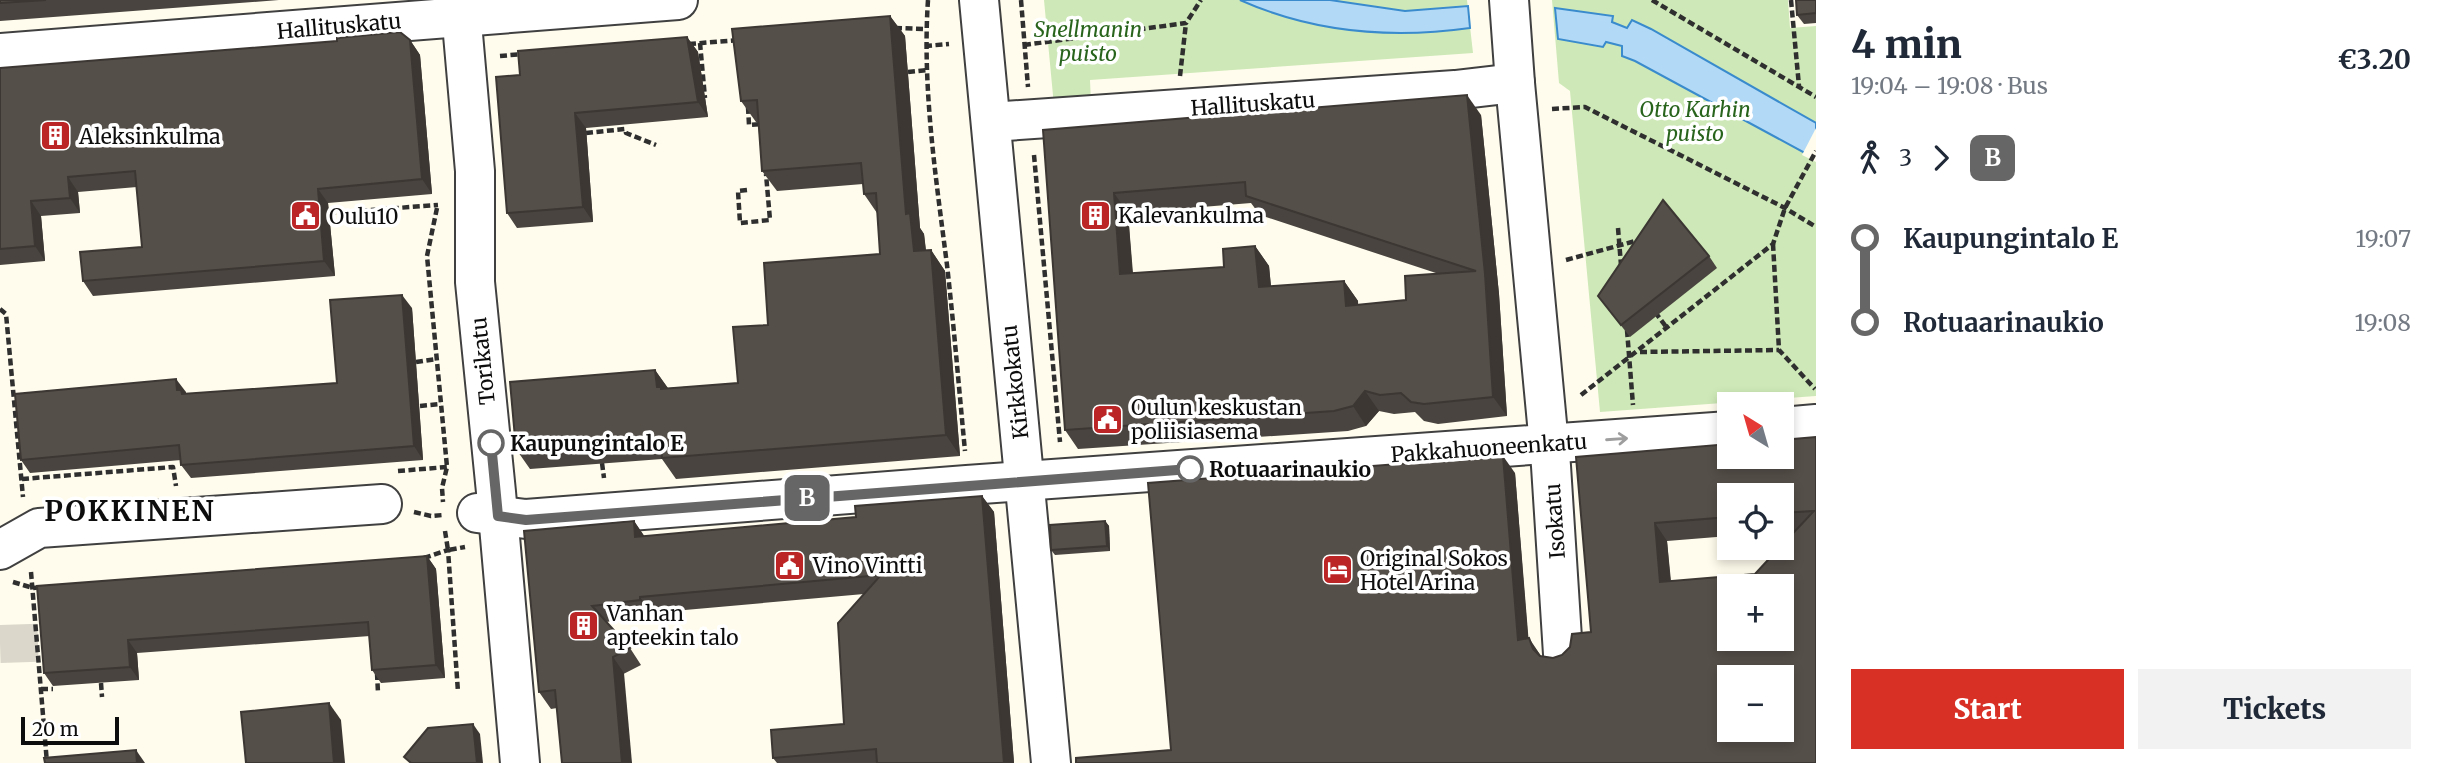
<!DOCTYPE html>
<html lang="en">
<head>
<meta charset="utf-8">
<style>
	:root { --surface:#fff; --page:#f2f2f3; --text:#1f2937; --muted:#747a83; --accent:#d93025 }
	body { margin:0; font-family:Merriweather,serif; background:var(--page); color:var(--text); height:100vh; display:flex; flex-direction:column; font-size:26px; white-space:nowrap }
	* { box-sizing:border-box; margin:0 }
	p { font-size:23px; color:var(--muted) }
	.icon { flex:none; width:38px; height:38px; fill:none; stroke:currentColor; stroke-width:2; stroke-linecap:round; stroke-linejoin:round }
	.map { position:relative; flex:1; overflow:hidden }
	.side { display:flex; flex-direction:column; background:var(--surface); width:630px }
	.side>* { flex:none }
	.badge { padding:0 14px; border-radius:10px; font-size:24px; line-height:46px }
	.needle { width:46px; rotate:323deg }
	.controls { position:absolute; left:1717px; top:392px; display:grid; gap:14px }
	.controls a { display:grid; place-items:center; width:77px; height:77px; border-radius:0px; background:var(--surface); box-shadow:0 4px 10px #0003; font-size:35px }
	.scale { position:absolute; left:21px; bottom:18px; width:98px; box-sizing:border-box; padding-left:7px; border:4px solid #0d0d0d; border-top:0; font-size:19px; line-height:24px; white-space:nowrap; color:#0d0d0d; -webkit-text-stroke:5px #fff; paint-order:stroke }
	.map>.badge { position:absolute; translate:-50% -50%; box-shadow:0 0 0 4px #fff }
	.legs { display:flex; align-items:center; gap:10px; height:77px; padding:0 35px; font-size:23px }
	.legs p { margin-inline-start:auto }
	.overview { display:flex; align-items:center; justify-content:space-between; height:119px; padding:0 35px }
	h1 { font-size:38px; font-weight:800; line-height:52px }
	.button { display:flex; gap:14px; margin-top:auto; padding:14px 35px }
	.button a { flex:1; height:80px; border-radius:0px; background:var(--accent); color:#fff; font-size:28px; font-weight:800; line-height:80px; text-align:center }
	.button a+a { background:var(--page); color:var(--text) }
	ul { padding:0 35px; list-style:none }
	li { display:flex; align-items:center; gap:24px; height:84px; font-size:26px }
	li i { display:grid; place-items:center; width:10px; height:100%; margin:0 9px; background:currentColor }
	li i::after { content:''; width:18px; height:18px; margin:-9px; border:5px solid; border-radius:50%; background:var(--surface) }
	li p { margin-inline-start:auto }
	li:first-child i { background:linear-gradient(#0000 50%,currentColor 0) }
	li:last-child i { background:linear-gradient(currentColor 50%,#0000 0) }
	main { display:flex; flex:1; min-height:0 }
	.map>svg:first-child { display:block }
	.green { fill:#cee9b7 }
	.water { fill:#b2d9f6; stroke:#398bcd; stroke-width:2 }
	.pier { fill:#fffced }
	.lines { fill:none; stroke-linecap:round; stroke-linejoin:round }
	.minor-tunnel { stroke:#dbd8cb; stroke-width:38; stroke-dasharray:38 19; stroke-linecap:butt }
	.minor-casing { stroke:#404040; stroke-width:42 }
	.path { stroke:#2f2f2f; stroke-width:4.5; stroke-dasharray:7 3.5; stroke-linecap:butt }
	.minor { stroke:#fff; stroke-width:38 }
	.wall { fill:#49443f; fill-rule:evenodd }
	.shaded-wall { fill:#3c3733 }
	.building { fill:#554f49; stroke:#3c3733; stroke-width:2; fill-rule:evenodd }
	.oneway { stroke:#9e9e9e }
	.line-1-casing { stroke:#fff; stroke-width:16 }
	.line-1 { stroke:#666; stroke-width:10 }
	.stop-1-dot { fill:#fff; stroke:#666; stroke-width:3.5 }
	.labels { text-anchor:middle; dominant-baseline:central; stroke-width:7; stroke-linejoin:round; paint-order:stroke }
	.street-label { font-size:21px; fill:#0d0d0d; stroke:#fff }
	.park-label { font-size:21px; font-style:italic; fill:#29641d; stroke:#fff }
	.poi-label { font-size:21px; fill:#0d0d0d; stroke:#fff; text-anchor:start }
	.stop-label { font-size:21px; font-weight:bold; fill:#0d0d0d; stroke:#fff; text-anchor:start }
	.district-label { font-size:28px; font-weight:bold; letter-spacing:2px; fill:#0d0d0d; stroke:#fff }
</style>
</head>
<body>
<main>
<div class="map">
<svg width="1816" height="763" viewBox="0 0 1816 763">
	<rect width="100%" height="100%" fill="#fffced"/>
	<g class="green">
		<polygon points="1044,0 1467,0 1473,53 1090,80 1091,103 1054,106"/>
		<polygon points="1552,0 1788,0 1790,28 1816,26 1816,396 1600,412 1570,91 1559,83"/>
	</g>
	<g class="water">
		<path d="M1240 0H1330L1405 11 1468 6 1470 28C1391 39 1314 33 1240 0Z"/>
		<polygon points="1555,8 1613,16 1612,22 1627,28 1632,20 1651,29 1816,123 1816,159 1635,61 1622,56 1622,46 1606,42 1603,47 1558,39"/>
	</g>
	<polygon class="pier" points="1816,128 1816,162 1802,155"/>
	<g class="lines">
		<polyline class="minor-tunnel" points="0,644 92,641"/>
		<defs>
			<g id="minor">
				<polyline points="460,0 475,171 475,282 496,492 520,763"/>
				<polyline points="979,0 1051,763"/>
				<polyline points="1509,0 1515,83 1551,466 1563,654"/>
				<polyline points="0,53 678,0"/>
				<polyline points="991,122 1455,90 1515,83"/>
				<polyline points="1782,427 1816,424"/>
				<polyline points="477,513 526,519 967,485 1729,431"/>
				<polyline points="0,550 39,528 382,504"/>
			</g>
		</defs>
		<use href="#minor" class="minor-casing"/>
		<g class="path">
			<path d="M928 0C922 88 936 178 947 265 954 327 959 389 965 451"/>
			<polyline points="1021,0 1028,87"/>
			<polyline points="1652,0 1816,97"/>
			<polyline points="1791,0 1799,86"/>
			<polyline points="895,28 926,29"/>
			<polyline points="700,43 705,98"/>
			<polyline points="689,44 739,40"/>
			<polyline points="1024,45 1186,23 1201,0"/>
			<polyline points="925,46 949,44"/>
			<polyline points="500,56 523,54"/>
			<polyline points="908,72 928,70"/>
			<polyline points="1180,76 1186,23"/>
			<polyline points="748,107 749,125 761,124"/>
			<polyline points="1552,109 1585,107 1785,208 1816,227"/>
			<polyline points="586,133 625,129 626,133 656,145"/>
			<polyline points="1034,155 1060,442"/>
			<polyline points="747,190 738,191 740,223 770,220 766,174"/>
			<polyline points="437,208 427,256 447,467 442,488 443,502"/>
			<polyline points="329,213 438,205"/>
			<polyline points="1618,228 1621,265"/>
			<polyline points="1773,244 1779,350 1815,389"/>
			<polyline points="1566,260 1639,240"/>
			<polyline points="0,309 6,314 23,497"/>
			<polyline points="1655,312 1667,328"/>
			<polyline points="1627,330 1633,405"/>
			<polyline points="1640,352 1779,350"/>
			<polyline points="416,362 436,359"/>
			<polyline points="1581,395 1773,244 1785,208 1816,151"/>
			<polyline points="420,406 441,404"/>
			<polyline points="602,463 604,478"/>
			<polyline points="398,471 447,467"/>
			<polyline points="22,479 173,467 176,486"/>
			<polyline points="414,512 431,516 443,515"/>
			<polyline points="445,531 448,550 465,547"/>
			<polyline points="424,558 448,550 458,692"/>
			<polyline points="31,572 47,763"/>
			<polyline points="13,582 33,588 42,587"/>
			<polyline points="377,673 378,693"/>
			<polyline points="101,683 102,697"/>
			<polyline points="41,689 53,689"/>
		</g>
		<use href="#minor" class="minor"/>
	</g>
	<g class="wall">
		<polygon points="0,0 279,0 0,21"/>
		<polygon points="1816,0 1816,23 1804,24 1797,15"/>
		<polygon points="890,16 905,36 920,228 924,234 926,250 931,250 945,271 960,456 676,479 662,459 530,469 516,449 655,370 668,388 738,383 768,325 880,254 877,213 864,194 863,184 777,191 762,171 758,122 756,122 741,101"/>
		<polygon points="687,37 698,52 708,117 586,128 593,222 517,228 507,213 520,75"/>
		<polygon points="410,40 420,55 432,194 328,203 335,276 93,296 83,281 142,247 137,187 78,192 80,213 41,216 45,261 0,265 0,68"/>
		<path d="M1481 115 1499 294 1507 416 1438 424 1424 421 1415 412 1394 414 1379 411 1366 426 1348 431 1078 449 1065 430 1043 130ZM1251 203 1260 215 1439 274 1406 300 1358 305V301L1344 281 1271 287 1269 266 1255 246 1224 267 1133 273 1128 213Z"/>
		<polygon points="1709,256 1717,268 1630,337 1598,296"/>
		<polygon points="412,308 423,460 191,478 181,465 181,460 30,473 21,460 186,392 186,394 337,383"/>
		<path d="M1816 437V763L1171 750 1515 473 1528 638 1541 656 1553 658 1562 655 1591 632 1576 457ZM1729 495H1782V532L1795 531 1755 574 1671 581 1667 541 1729 536Z"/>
		<polygon points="982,496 994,512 1014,763 777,763 773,758 844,724 864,594 651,613 652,616 606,622 630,648 641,665 557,708 551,709 539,692 634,521 644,536 856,517"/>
		<polygon points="1105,521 1109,526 1110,551 1055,555 1051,550"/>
		<polygon points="427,556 436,569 445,678 381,683 372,670 370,636 137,653 139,680 53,686 44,673 37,586"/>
	</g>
	<g class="shaded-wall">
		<polygon points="890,16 905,36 920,228 924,234 928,272 914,251 906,214"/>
		<polygon points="687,37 698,52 708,117 698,102"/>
		<polygon points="410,40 420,55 432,194 422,179"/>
		<polygon points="1467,95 1481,115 1499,294 1507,416 1493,397"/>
		<polygon points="575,113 586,128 593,222 583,207"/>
		<polygon points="68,177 78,192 80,213 70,198"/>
		<polygon points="318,189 328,203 335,276 324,261"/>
		<polygon points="1114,193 1128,213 1134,294 1120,274"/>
		<polygon points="31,201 41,216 45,261 35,246"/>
		<polygon points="1255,246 1269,266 1273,307 1259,287"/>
		<polygon points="931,250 945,271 960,456 946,435"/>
		<polygon points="1344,281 1358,301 1359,325 1346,306"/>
		<polygon points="402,295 412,308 423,460 414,446"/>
		<polygon points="655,370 669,390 657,387"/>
		<polygon points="176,379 186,392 186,397 177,390"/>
		<polygon points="1365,391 1379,411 1366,426 1353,406"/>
		<polygon points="1503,456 1515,473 1530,657 1518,640"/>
		<polygon points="982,496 994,512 1014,763 1004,763"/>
		<polygon points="634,521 645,537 635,537"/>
		<polygon points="1105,521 1109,526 1110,551 1107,546"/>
		<polygon points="1655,523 1667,541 1672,599 1660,582"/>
		<polygon points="427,556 436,569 445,678 436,665"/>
		<polygon points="640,597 651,613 652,616 640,600"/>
		<polygon points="1529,638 1541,656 1533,649"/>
		<polygon points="128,640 137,653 139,680 130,667"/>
		<polygon points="613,657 624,673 632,763 622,763"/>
		<polygon points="329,703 341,720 345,763 334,763"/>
		<polygon points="473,724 480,734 483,763 477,763"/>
		<polygon points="136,750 145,763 137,763"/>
	</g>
	<g class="building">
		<polygon points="0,0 46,0 0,3"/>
		<polygon points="1796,0 1816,0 1816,13 1797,15"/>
		<polygon points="890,16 906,214 910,213 914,251 931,250 946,435 662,458 660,437 516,449 510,382 655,370 657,387 661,387 661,389 738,383 733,327 768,325 764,263 880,254 876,193 864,194 861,163 762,171 757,100 741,101 732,29"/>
		<polygon points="400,32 410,40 422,179 318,189 324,261 83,281 80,252 142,247 135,171 68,177 70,198 31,201 35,246 0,249 0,68 337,41 337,38"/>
		<polygon points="687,37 698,102 575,113 583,207 507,213 496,77 520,75 518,51"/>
		<path d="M1467 95 1485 274 1493 397 1424 404 1411 402 1401 393 1380 395 1365 391 1353 406 1334 411 1065 430 1043 130ZM1245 182 1246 196 1476 271 1405 276 1406 300 1346 306 1344 281 1259 287 1255 246 1223 249 1224 267 1120 274 1114 193Z"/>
		<polygon points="1663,200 1709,256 1621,325 1598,296"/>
		<polygon points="402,295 414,446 181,465 179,445 21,460 15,394 176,379 177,390 181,390 182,394 337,383 330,300"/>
		<path d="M1816 437V763H1076V758L1171 750 1148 483 1503 456 1518 640 1529 638 1533 649 1540 656 1553 658 1562 655 1570 647 1572 634 1591 632 1576 457 1729 444V457H1782V440ZM1729 495H1782V513L1814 511 1782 545V548H1779L1755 574 1660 582 1655 523 1729 517ZM1729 586H1782V639H1729ZM1729 677H1782V730H1729Z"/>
		<polygon points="982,496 1004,763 877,763 876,749 773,758 771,730 844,724 838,623 881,575 640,597 640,600 592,606 630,648 613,657 622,763 562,763 555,690 539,692 524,531 634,521 635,537 856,517 855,506"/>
		<polygon points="1105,521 1107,546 1051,550 1050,525"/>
		<polygon points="427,556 436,665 372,670 368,622 128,640 130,667 44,673 37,586"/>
		<polygon points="329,703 334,763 246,763 241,712"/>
		<polygon points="473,724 477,763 411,763 404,757 428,728"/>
		<polygon points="136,750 137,763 45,763 44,758"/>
	</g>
	<defs><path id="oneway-shaft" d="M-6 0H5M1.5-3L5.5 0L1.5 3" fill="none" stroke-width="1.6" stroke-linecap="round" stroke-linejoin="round" transform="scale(1.75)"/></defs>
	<use class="oneway" href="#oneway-shaft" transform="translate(1617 439) rotate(-4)"/>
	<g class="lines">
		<defs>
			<polyline id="line-1" points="491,443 498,516 526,520 1190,469"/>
		</defs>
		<use href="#line-1" class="line-1-casing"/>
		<use href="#line-1" class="line-1"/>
	</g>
	<defs>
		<symbol id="building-square" viewBox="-11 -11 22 22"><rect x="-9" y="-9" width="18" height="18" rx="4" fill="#bc2525" stroke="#fff"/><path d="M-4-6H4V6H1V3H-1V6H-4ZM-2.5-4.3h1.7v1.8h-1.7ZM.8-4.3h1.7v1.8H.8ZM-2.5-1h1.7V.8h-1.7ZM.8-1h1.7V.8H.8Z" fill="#fff"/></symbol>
		<symbol id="civic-square" viewBox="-11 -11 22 22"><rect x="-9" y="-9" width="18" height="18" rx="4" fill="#bc2525" stroke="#fff"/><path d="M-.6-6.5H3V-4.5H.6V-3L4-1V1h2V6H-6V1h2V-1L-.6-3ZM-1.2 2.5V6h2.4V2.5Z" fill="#fff"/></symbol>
		<symbol id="hotel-square" viewBox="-11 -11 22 22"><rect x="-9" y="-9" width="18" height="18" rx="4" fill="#bc2525" stroke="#fff"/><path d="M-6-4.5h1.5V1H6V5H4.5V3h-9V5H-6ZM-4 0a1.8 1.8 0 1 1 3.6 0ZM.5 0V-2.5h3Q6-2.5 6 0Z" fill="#fff"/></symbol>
	</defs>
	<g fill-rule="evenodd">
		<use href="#building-square" x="38" y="118" width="35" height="35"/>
		<use href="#building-square" x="1078" y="198" width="35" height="35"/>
		<use href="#civic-square" x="288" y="198" width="35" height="35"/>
		<use href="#civic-square" x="1090" y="402" width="35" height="35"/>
		<use href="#civic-square" x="772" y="548" width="35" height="35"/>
		<use href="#hotel-square" x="1320" y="552" width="35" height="35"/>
		<use href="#building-square" x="566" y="608" width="35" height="35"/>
	</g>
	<g class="stop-1-dot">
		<circle cx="491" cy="443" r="12"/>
		<circle cx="1190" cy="469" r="12"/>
	</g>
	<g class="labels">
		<g class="street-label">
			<text transform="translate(339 26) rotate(-5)">Hallituskatu</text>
			<text transform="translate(1253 104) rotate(-4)">Hallituskatu</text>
			<text transform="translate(483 361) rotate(-96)">Torikatu</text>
			<text transform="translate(1015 382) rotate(-96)">Kirkkokatu</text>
			<text transform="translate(1489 448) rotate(-4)">Pakkahuoneenkatu</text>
			<text transform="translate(1555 521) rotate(-94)">Isokatu</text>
		</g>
		<g class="park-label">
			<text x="1088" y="29">Snellmanin<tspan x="1088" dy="24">puisto</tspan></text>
			<text x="1695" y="109">Otto Karhin<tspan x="1695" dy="24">puisto</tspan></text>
		</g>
		<g class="poi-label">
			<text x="79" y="136">Aleksinkulma</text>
			<text x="1118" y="215">Kalevankulma</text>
			<text x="329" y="216">Oulu10</text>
			<text x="1131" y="407">Oulun keskustan<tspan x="1131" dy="24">poliisiasema</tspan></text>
			<text x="1360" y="558">Original Sokos<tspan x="1360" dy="24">Hotel Arina</tspan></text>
			<text x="813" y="565">Vino Vintti</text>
			<text x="607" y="613">Vanhan<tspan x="607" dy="24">apteekin talo</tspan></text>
		</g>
		<g class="stop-label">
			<text x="510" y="443">Kaupungintalo E</text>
			<text x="1209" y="469">Rotuaarinaukio</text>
		</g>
		<g class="district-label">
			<text x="130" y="511">POKKINEN</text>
		</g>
	</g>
</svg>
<div class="controls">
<a><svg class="needle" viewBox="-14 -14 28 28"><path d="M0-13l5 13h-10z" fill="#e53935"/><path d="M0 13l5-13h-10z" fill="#747a83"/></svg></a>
<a><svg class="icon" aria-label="locate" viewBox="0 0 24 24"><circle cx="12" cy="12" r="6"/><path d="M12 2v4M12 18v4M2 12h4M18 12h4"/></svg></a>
<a>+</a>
<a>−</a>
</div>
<div class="scale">20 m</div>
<b class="badge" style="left:807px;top:498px;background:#666;color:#fff">B</b>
</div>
<section class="side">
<div class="overview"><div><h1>4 min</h1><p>19:04 – 19:08 · Bus</p></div><b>€3.20</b></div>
<div class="legs"><svg class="icon" aria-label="walk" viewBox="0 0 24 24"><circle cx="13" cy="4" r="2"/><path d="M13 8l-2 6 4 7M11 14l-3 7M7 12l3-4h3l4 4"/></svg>3<svg class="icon" aria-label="forward" viewBox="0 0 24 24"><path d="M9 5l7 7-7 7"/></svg><b class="badge" style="background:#666;color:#fff">B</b></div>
<ul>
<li><i style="color:#666"></i><b>Kaupungintalo E</b><p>19:07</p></li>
<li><i style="color:#666"></i><b>Rotuaarinaukio</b><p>19:08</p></li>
</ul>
<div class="button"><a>Start</a><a>Tickets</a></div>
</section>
</main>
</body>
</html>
